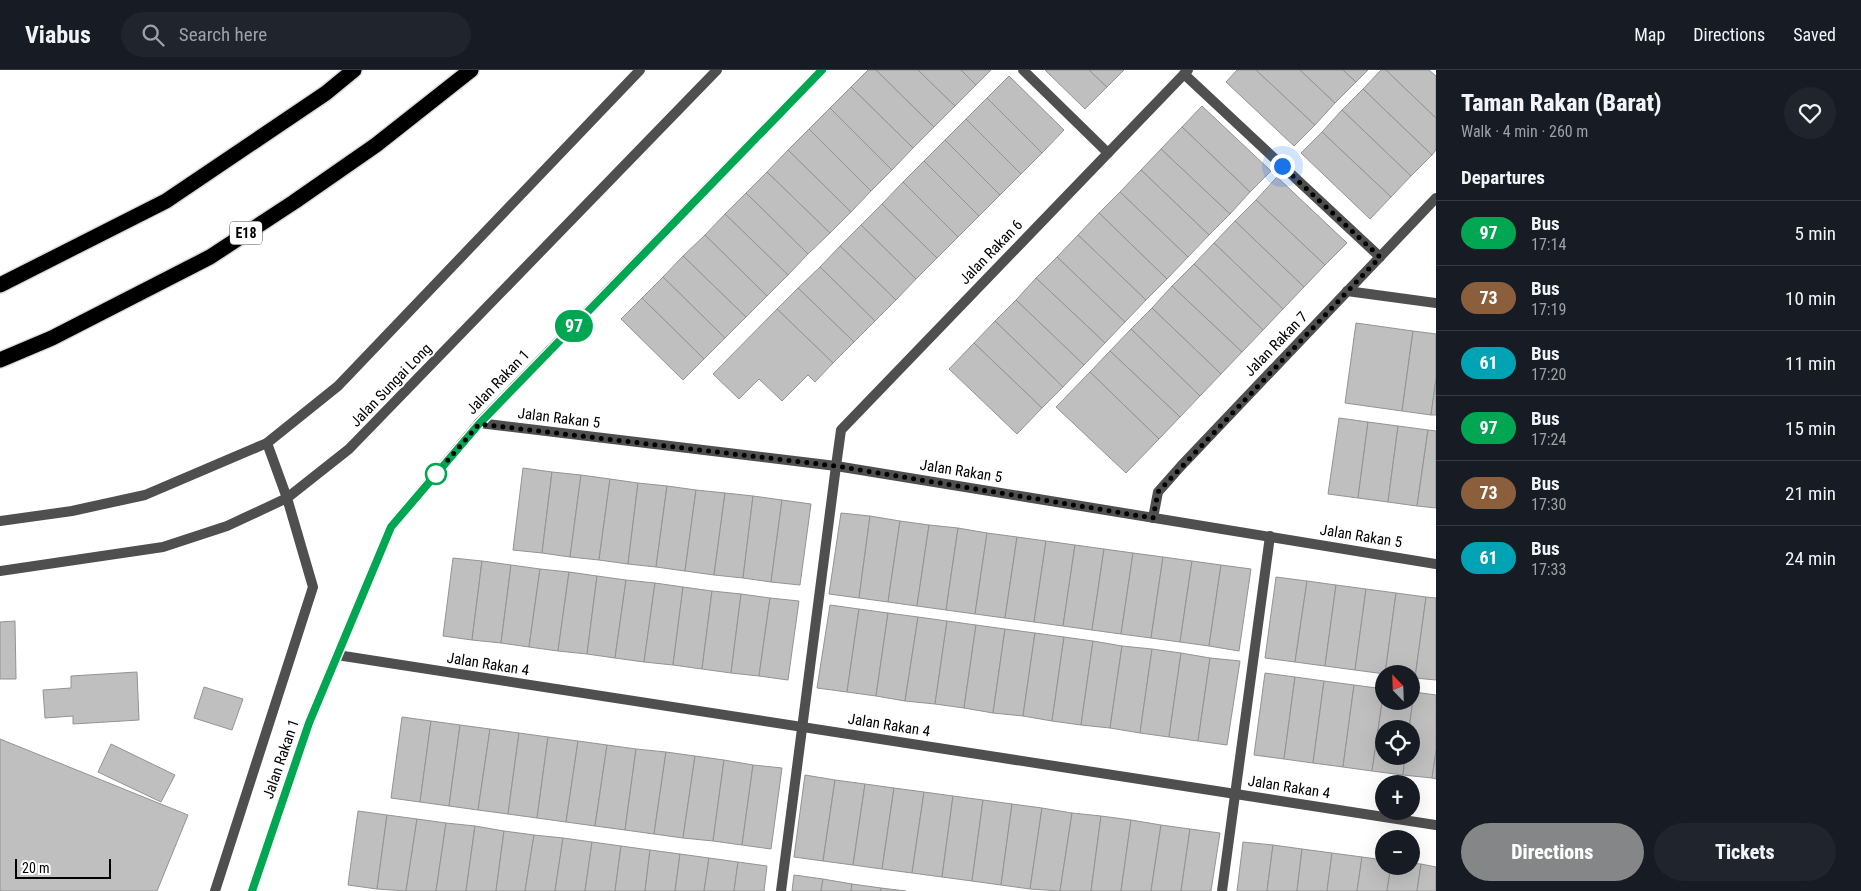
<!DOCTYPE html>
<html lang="en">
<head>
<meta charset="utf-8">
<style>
	:root { --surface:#171b24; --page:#20242c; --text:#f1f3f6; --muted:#9ea1a6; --line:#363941; --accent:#858687 }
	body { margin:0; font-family:"Roboto Condensed",sans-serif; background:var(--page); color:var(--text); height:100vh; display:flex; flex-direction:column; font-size:19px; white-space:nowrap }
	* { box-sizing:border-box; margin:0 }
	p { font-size:16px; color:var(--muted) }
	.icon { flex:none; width:28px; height:28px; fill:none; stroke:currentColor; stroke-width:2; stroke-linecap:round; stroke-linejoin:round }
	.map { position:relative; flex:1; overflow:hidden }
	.panel { display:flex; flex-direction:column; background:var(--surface); width:425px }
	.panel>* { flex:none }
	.badge { padding:0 10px; border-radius:16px; font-size:18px; line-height:32px }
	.needle { width:32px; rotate:337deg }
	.tools { position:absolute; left:1375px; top:595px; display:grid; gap:10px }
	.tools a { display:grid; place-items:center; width:45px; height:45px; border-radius:50%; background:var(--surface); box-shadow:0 5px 20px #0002; font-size:25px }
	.scale { position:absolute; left:15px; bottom:12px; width:96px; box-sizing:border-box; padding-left:5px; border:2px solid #000; border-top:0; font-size:14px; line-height:18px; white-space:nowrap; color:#000; -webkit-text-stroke:4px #fff; paint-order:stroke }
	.you { position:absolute; width:25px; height:25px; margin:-12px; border:4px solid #fff; border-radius:50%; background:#1a73e8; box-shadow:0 0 0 8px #1a73e833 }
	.map>.badge { position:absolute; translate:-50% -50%; box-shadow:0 0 0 2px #fff }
	h2 { padding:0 25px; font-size:19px; line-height:45px }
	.round { display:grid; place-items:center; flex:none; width:52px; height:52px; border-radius:26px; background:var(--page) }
	.headline { display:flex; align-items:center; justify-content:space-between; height:85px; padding:0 25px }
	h1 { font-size:24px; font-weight:800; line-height:38px }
	.primary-button { display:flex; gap:10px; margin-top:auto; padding:10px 25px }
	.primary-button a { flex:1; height:58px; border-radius:30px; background:var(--accent); color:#fff; font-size:20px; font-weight:800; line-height:58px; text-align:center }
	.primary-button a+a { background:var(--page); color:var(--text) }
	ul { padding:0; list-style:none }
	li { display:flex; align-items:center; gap:15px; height:65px; padding:0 25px; border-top:1px solid var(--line) }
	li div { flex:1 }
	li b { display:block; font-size:19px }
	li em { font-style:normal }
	li .badge { min-width:55px; font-weight:700; text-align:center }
	header { display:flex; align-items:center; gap:30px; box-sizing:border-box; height:70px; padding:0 25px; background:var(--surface); border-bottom:1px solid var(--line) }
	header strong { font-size:24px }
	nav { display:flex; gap:28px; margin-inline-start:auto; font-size:18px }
	.search { width:350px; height:45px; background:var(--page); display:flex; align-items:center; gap:12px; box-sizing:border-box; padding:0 18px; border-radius:28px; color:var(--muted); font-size:19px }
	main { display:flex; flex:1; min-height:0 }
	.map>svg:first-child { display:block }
	.building { fill:#bfbfbf; stroke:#939393 }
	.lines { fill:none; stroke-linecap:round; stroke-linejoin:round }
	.motorway-casing { stroke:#dbdbdb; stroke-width:18 }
	.service { stroke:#4f4f4f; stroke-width:10 }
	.minor { stroke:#4f4f4f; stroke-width:10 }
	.tertiary { stroke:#4f4f4f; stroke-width:10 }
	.motorway { stroke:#000; stroke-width:15 }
	.line-casing { stroke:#fff; stroke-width:11 }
	.line { stroke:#00a651; stroke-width:8 }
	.walk { stroke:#000; stroke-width:5; stroke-dasharray:0 9 }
	.stop-dot { fill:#fff; stroke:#00a651; stroke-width:2.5 }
	.labels { text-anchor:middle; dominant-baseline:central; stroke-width:4; stroke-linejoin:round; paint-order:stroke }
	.shield { fill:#fff; stroke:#4c4c4c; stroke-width:1 }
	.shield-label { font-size:14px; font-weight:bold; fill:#000 }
	.street-label { font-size:15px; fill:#000; stroke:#fff }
</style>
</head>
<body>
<header>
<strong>Viabus</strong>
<div class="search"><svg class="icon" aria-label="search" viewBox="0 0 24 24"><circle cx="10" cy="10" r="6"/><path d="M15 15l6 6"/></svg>Search here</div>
<nav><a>Map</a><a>Directions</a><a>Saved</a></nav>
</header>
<main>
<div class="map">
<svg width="1436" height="821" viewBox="0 0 1436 821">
	<rect width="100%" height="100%" fill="#fff"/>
	<g class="building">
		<polygon points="868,0 876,0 934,57 913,78 851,17"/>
		<polygon points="876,0 918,0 955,36 934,57"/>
		<polygon points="918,0 961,0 976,15 955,36"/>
		<polygon points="961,0 991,0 976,15"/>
		<polygon points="1045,0 1089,0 1107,17 1085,39"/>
		<polygon points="1089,0 1124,0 1107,17"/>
		<polygon points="1237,0 1256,0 1315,55 1294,76 1226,12"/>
		<polygon points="1256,0 1300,0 1335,33 1315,55"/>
		<polygon points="1300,0 1343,0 1356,12 1335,33"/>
		<polygon points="1343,0 1368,0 1356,12"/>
		<polygon points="1381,0 1386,0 1436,48 1436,80 1432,85 1363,19"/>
		<polygon points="1386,0 1429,0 1436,6 1436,48"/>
		<polygon points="1009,6 1064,60 1042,83 987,28"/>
		<polygon points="851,17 913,78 892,100 830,38"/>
		<polygon points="1363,19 1432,85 1411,106 1342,40"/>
		<polygon points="987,28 1042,83 1021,104 966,49"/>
		<polygon points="1202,36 1271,101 1250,122 1182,57"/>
		<polygon points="830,38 892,100 871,121 809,59"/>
		<polygon points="1342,40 1411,106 1391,127 1322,62"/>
		<polygon points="966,49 1021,104 1000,125 945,70"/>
		<polygon points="1182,57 1250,122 1230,144 1161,79"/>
		<polygon points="809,59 871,121 851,142 788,80"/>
		<polygon points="1322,62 1391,127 1370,149 1301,83"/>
		<polygon points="945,70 1000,125 979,146 924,91"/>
		<polygon points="1161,79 1230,144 1209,165 1141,100"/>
		<polygon points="788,80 851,142 830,163 767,102"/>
		<polygon points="924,91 979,146 958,167 903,112"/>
		<polygon points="1141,100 1209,165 1188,187 1120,122"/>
		<polygon points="767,102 830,163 808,184 746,123"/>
		<polygon points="1277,107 1347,173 1325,195 1256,130"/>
		<polygon points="903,112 958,167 937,188 882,134"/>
		<polygon points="1120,122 1188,187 1167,209 1099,143"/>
		<polygon points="746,123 808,184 788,205 725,144"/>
		<polygon points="1256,130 1325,195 1304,217 1235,151"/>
		<polygon points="882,134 937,188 916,209 861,155"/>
		<polygon points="1099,143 1167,209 1146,230 1078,165"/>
		<polygon points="725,144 788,205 767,226 705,165"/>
		<polygon points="1235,151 1304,217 1283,239 1214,173"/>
		<polygon points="861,155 916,209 896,230 840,176"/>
		<polygon points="705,165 767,226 746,247 683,186"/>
		<polygon points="1078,165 1146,230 1125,252 1057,187"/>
		<polygon points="1214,173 1283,239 1263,260 1194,194"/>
		<polygon points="840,176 896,230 875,251 820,197"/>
		<polygon points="683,186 746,247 725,268 663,207"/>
		<polygon points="1057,187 1125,252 1105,273 1036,208"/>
		<polygon points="1194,194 1263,260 1242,282 1172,216"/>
		<polygon points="820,197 875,251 854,272 798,218"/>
		<polygon points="663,207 725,268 704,289 642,228"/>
		<polygon points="1036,208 1105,273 1084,295 1016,230"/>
		<polygon points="1172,216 1242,282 1221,304 1152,238"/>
		<polygon points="798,218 854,272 833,293 777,239"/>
		<polygon points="642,228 704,289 683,310 621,249"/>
		<polygon points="1016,230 1084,295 1063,317 995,251"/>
		<polygon points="1152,238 1221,304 1200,326 1131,259"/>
		<polygon points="777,239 833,293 815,312 808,305 782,331 759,309 739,329 713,304"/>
		<polygon points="995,251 1063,317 1042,338 974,273"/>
		<polygon points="1356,253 1413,261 1402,341 1345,333"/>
		<polygon points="1131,259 1200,326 1180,347 1110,281"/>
		<polygon points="1413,261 1436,264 1436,309 1431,345 1402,341"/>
		<polygon points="974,273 1042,338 1017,364 949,299"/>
		<polygon points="1110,281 1180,347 1159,369 1090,302"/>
		<polygon points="1090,302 1159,369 1126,403 1056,337"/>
		<polygon points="1436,309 1436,345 1431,345"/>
		<polygon points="1339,348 1368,352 1358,428 1328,424"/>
		<polygon points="1368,352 1398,356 1388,432 1358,428"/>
		<polygon points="1398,356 1428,360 1417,436 1388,432"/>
		<polygon points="1428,360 1436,361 1436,438 1417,436"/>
		<polygon points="523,398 552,402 542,483 513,480"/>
		<polygon points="552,402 581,405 570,487 542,483"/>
		<polygon points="581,405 610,409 599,490 570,487"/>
		<polygon points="610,409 638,413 628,494 599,490"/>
		<polygon points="638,413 667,416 656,497 628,494"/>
		<polygon points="667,416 696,420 685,501 656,497"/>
		<polygon points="696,420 725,423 714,505 685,501"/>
		<polygon points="725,423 753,426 743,508 714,505"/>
		<polygon points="753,426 782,430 771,512 743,508"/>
		<polygon points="782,430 811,434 800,515 771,512"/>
		<polygon points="841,443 870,446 859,528 829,524"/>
		<polygon points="870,446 900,451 888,532 859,528"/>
		<polygon points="900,451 929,455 917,536 888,532"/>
		<polygon points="929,455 958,458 946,540 917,536"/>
		<polygon points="958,458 987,463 975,544 946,540"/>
		<polygon points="987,463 1017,467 1005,548 975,544"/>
		<polygon points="1017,467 1046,471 1034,552 1005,548"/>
		<polygon points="1046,471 1075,475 1063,556 1034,552"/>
		<polygon points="1075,475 1104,479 1092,560 1063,556"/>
		<polygon points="1104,479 1133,483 1121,564 1092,560"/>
		<polygon points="1133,483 1163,487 1151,568 1121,564"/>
		<polygon points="1163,487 1192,491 1180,572 1151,568"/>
		<polygon points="453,488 482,491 472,570 443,566"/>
		<polygon points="482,491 511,495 501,573 472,570"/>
		<polygon points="1192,491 1221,495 1209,576 1180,572"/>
		<polygon points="511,495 540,499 529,577 501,573"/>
		<polygon points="1221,495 1251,499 1239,581 1209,576"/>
		<polygon points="540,499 569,502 558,581 529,577"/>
		<polygon points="569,502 597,506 587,584 558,581"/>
		<polygon points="597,506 626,510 615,588 587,584"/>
		<polygon points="1276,507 1307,511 1295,592 1265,588"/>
		<polygon points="626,510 655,513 644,592 615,588"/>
		<polygon points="1307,511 1336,515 1325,596 1295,592"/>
		<polygon points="655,513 683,517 673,595 644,592"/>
		<polygon points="1336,515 1366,519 1355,600 1325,596"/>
		<polygon points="683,517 712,521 702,599 673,595"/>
		<polygon points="1366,519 1396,523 1385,604 1355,600"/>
		<polygon points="712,521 741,524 731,603 702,599"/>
		<polygon points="1396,523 1426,527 1415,608 1411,608 1411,604 1385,604"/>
		<polygon points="741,524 770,528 759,606 731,603"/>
		<polygon points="1426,527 1436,528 1436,610 1415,608"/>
		<polygon points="770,528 799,531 788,610 759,606"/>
		<polygon points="830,535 859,539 847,622 817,618"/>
		<polygon points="859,539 888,543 876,626 847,622"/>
		<polygon points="888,543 918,547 905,631 876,626"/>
		<polygon points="918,547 947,551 935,634 905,631"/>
		<polygon points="15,551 16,609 0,609 0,552"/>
		<polygon points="947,551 976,555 964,638 935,634"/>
		<polygon points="976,555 1005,559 993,643 964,638"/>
		<polygon points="1005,559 1035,563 1023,646 993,643"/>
		<polygon points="1035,563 1064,567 1052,651 1023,646"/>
		<polygon points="1064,567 1093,571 1081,655 1052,651"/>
		<polygon points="1093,571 1122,576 1110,658 1081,655"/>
		<polygon points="1122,576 1152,579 1140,663 1110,658"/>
		<polygon points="1152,579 1181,583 1169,667 1140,663"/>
		<polygon points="1181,583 1210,588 1198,671 1169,667"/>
		<polygon points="1210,588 1240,591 1227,675 1198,671"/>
		<polygon points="137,602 139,650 73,654 73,646 45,648 43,620 71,618 71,606"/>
		<polygon points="1265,603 1295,607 1284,689 1254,685"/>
		<polygon points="1295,607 1324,611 1313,693 1284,689"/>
		<polygon points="1324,611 1354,615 1343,697 1313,693"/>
		<polygon points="1354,615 1384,619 1372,701 1343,697"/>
		<polygon points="204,617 243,629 232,660 194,648"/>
		<polygon points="1384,619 1384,631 1411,631 1411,622 1414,622 1409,659 1384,659 1384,686 1405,686 1403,705 1372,701"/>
		<polygon points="1414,622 1436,625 1436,681 1432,708 1403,705 1405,686 1411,686 1411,659 1409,659"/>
		<polygon points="402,647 431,651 420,732 391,728"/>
		<polygon points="431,651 460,655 449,736 420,732"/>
		<polygon points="460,655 490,659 478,740 449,736"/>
		<polygon points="490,659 519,663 508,744 478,740"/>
		<polygon points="519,663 548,667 537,748 508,744"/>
		<polygon points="548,667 578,671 566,752 537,748"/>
		<polygon points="0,669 188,745 157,821 0,821"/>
		<polygon points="578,671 607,675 595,756 566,752"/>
		<polygon points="111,674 175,705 161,732 98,702"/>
		<polygon points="607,675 636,679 625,760 595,756"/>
		<polygon points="636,679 666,682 654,764 625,760"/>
		<polygon points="1436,681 1436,709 1432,708"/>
		<polygon points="666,682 695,686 683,768 654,764"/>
		<polygon points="695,686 724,690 713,771 683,768"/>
		<polygon points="724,690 753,695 742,775 713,771"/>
		<polygon points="753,695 782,698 771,779 742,775"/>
		<polygon points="805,705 835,710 823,791 794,787"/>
		<polygon points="835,710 865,714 853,795 823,791"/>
		<polygon points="865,714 894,718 882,799 853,795"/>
		<polygon points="894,718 924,722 912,803 882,799"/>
		<polygon points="924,722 953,726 942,807 912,803"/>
		<polygon points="953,726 983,730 972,811 942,807"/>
		<polygon points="983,730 1012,734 1001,815 972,811"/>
		<polygon points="1012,734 1042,738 1030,819 1001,815"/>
		<polygon points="1042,738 1072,743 1060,821 1030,819"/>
		<polygon points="358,741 387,745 377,819 348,815"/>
		<polygon points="1072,743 1101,746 1091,821 1060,821"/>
		<polygon points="387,745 417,749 406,821 377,819"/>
		<polygon points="1101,746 1131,750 1121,821 1091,821"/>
		<polygon points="417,749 446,753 436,821 406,821"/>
		<polygon points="1131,750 1161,755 1151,821 1121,821"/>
		<polygon points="446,753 475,756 466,821 436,821"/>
		<polygon points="1161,755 1190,759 1181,821 1151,821"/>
		<polygon points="475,756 504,761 496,821 466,821"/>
		<polygon points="1190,759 1220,763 1211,821 1181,821"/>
		<polygon points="504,761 534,765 525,821 496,821"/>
		<polygon points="534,765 563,768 555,821 525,821"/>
		<polygon points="563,768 592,772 585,821 555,821"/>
		<polygon points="592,772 621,776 615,821 585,821"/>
		<polygon points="1243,772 1273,775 1267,821 1237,821"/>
		<polygon points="1273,775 1302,779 1297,821 1267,821"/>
		<polygon points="621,776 650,780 645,821 615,821"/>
		<polygon points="1302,779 1332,783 1327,821 1297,821"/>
		<polygon points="650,780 680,784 675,821 645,821"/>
		<polygon points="1332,783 1362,787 1357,821 1327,821"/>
		<polygon points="680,784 709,788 704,821 675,821"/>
		<polygon points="1362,787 1384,790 1384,796 1391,796 1387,821 1357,821"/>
		<polygon points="709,788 738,792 734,821 704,821"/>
		<polygon points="738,792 767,796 764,821 734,821"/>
		<polygon points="1411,793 1421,794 1417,821 1387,821 1391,796 1411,796"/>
		<polygon points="1421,794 1436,797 1436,821 1417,821"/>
		<polygon points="794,805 823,809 821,821 792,821"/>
		<polygon points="823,809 852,814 851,821 821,821"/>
		<polygon points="852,814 881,818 881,821 851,821"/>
		<polygon points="881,818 906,821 881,821"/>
	</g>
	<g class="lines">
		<defs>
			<g id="motorway">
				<polyline points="0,215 166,131 326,23 354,0"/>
				<polyline points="0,290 52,268 210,187 294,132 376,75 471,0"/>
			</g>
		</defs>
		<use href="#motorway" class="motorway-casing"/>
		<g class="service">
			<polyline points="1023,0 1108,83"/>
			<polyline points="1184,4 1380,187"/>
			<polyline points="781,821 836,396"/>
			<polyline points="1222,821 1270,466"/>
		</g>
		<g class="minor">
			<polyline points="1347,221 1436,233"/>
			<polyline points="479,353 836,396 1436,494"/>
			<polyline points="836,396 841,360 1188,0"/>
			<polyline points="1153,448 1158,422 1181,396 1436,128"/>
			<polyline points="337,585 1436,755"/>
			<polyline points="215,821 313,517 287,428 267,373"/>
			<polyline points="252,821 309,653 391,457 479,353 822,0"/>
		</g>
		<g class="tertiary">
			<polyline points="0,451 72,441 145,425 267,373 338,316 640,0"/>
			<polyline points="0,501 163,477 227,456 287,428 349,379 717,0"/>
		</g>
		<use href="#motorway" class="motorway"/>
	</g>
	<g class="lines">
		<defs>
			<polyline id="line" points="252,821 309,653 391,457 479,354 822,0"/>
		</defs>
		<use href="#line" class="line-casing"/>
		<use href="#line" class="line"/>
		<polyline class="walk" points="436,404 479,354 836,396 1153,448 1158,422 1380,187 1282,96"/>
	</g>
	<circle class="stop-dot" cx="436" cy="404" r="10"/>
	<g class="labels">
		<rect class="shield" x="230" y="151.5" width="32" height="23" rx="4"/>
		<g class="shield-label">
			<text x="246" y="163">E18</text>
		</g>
		<g class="street-label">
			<text transform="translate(991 182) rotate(-46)">Jalan Rakan 6</text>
			<text transform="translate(1276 274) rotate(-46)">Jalan Rakan 7</text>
			<text transform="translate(498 312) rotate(-46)">Jalan Rakan 1</text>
			<text transform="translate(391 315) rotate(-46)">Jalan Sungai Long</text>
			<text transform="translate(559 348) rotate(7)">Jalan Rakan 5</text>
			<text transform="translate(961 401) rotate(9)">Jalan Rakan 5</text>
			<text transform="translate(1361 466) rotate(9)">Jalan Rakan 5</text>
			<text transform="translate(488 594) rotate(9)">Jalan Rakan 4</text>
			<text transform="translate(889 655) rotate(9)">Jalan Rakan 4</text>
			<text transform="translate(281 689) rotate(-71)">Jalan Rakan 1</text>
			<text transform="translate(1289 717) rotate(9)">Jalan Rakan 4</text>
		</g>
	</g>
</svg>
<div class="tools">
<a><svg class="needle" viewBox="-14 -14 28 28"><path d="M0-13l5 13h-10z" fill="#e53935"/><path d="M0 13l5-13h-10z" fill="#9ea1a6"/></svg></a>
<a><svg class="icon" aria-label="locate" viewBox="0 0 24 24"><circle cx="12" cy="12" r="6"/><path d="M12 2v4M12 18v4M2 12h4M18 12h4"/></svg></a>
<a>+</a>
<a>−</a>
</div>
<div class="scale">20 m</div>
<div class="you" style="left:1282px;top:96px"></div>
<b class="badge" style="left:574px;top:256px;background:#00a651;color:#fff">97</b>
</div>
<section class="panel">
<div class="headline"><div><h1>Taman Rakan (Barat)</h1><p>Walk · 4 min · 260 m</p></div><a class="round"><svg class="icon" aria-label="heart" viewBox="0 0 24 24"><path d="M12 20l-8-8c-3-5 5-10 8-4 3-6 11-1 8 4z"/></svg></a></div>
<h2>Departures</h2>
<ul>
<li><span class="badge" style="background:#00a651;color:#fff">97</span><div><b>Bus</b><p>17:14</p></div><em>5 min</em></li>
<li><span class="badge" style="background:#8b5e3c;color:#fff">73</span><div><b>Bus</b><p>17:19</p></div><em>10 min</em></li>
<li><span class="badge" style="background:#00a3b4;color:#fff">61</span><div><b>Bus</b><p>17:20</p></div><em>11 min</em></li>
<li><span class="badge" style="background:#00a651;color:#fff">97</span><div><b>Bus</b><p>17:24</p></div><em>15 min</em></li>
<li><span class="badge" style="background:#8b5e3c;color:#fff">73</span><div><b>Bus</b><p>17:30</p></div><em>21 min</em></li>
<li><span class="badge" style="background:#00a3b4;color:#fff">61</span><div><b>Bus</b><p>17:33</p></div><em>24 min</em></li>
</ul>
<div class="primary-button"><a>Directions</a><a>Tickets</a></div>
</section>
</main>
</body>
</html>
